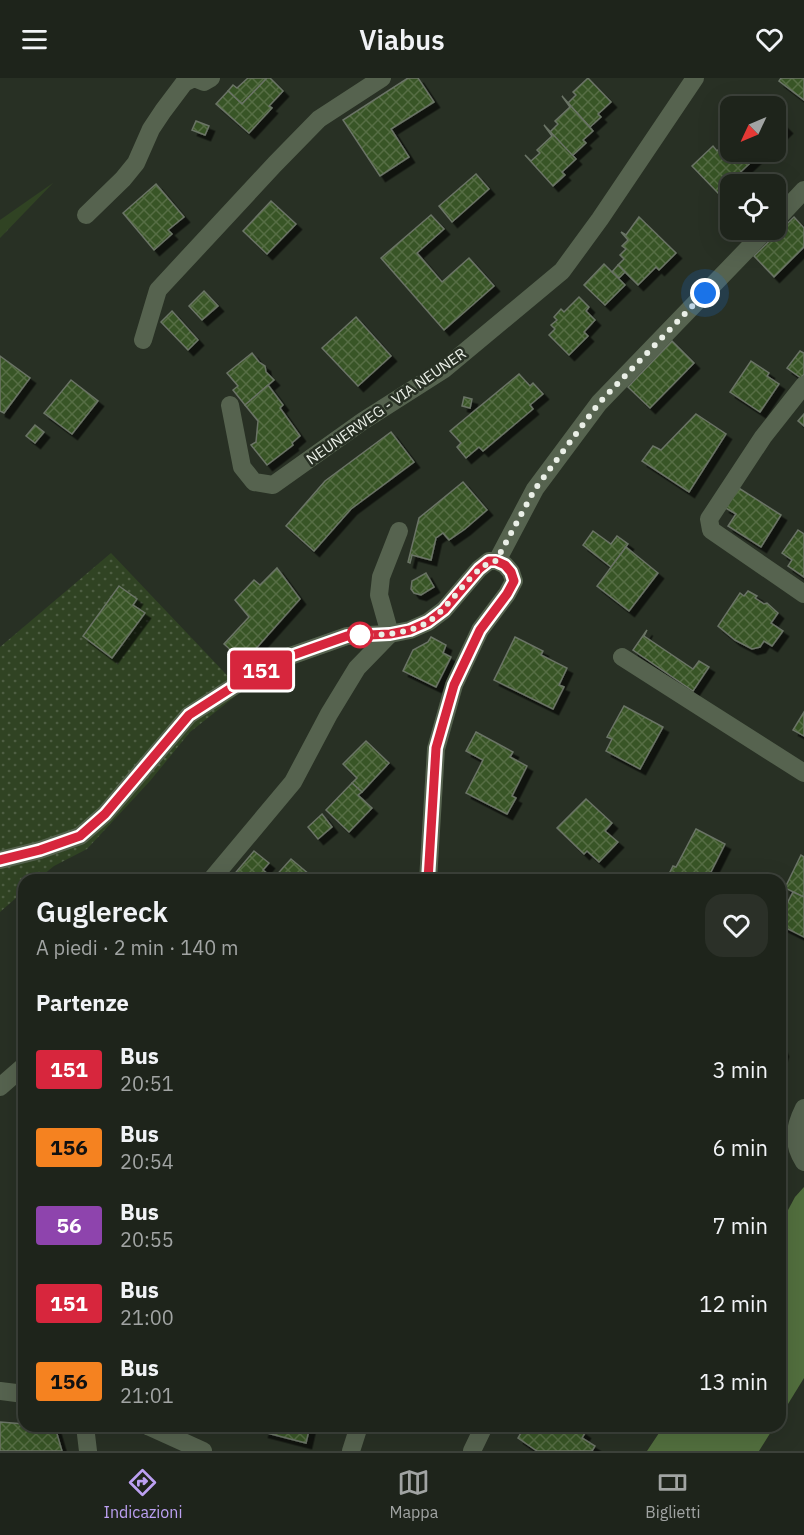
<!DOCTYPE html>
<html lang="it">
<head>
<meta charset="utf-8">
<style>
	:root { --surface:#1e241b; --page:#2b3028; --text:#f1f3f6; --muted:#a1a4a3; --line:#3c413a; --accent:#bca0f2 }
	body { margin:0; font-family:"IBM Plex Sans",sans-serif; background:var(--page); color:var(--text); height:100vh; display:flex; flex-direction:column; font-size:22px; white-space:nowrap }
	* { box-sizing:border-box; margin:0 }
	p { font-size:20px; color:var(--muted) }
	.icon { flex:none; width:33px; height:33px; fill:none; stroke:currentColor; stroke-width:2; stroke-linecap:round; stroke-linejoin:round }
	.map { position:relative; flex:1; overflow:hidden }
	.side { position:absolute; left:18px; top:796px; width:768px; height:558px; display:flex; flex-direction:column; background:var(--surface); border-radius:18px; box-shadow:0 6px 24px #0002,0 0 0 2px var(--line) }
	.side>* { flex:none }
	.badge { padding:0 12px; border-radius:4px; font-size:21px; line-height:39px }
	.needle { width:39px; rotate:226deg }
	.controls { position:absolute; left:720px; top:18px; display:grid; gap:12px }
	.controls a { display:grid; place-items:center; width:66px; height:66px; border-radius:12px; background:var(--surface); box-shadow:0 6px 24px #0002,0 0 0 2px var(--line); font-size:30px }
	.you { position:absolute; width:30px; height:30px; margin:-15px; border:4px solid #fff; border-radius:50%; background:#1a73e8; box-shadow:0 0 0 9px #1a73e833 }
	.map>.badge { position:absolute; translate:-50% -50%; box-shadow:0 0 0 3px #fff }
	h2 { padding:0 18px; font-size:22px; line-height:54px }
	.round { display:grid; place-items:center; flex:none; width:63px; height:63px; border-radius:18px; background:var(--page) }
	.headline { display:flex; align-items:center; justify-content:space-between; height:102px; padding:0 18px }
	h1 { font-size:28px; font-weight:600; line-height:45px }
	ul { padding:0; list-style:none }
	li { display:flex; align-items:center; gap:18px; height:78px; padding:0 18px }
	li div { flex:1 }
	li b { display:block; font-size:22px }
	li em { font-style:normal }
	li .badge { min-width:66px; font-weight:700; text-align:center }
	header { display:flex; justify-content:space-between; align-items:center; height:78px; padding:0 18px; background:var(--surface); font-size:27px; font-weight:600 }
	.dock { display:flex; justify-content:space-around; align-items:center; height:84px; border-top:2px solid var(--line); background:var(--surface); font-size:16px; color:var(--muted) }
	.dock a { display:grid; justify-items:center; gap:3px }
	.dock .active { color:var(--accent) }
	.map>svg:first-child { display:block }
	.green { fill:url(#green-dots) }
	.forest { fill:url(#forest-firs) }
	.water { fill:#526f3e }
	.building { fill:url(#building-cross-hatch); stroke:#6b7466; stroke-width:1.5; filter:url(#shadow) }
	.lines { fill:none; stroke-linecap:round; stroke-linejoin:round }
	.minor { stroke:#56634f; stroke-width:18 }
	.line-casing { stroke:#fff; stroke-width:14 }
	.line { stroke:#d7263d; stroke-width:9 }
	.walk { stroke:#eaefe7; stroke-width:6; stroke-dasharray:0 10.8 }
	.stop-dot { fill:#fff; stroke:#d7263d; stroke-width:3 }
	.labels { text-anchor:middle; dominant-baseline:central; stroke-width:5; stroke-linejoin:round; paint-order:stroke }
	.street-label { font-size:15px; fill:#eaefe7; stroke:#283024 }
</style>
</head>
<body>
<header><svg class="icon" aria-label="menu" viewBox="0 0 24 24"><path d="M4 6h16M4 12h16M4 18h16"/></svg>Viabus<svg class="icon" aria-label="heart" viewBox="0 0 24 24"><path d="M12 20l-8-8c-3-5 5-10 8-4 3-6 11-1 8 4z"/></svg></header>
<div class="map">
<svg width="804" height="1373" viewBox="0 0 804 1373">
	<defs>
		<pattern id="green-dots" width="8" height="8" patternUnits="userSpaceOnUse" patternTransform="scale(1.5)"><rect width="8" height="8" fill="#304323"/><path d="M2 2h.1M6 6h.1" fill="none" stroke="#4e5e43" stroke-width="1.8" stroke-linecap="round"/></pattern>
		<pattern id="forest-firs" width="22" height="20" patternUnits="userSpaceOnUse" patternTransform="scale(1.5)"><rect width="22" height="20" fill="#304323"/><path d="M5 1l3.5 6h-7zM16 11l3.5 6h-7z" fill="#4e5e43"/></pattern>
		<pattern id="building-cross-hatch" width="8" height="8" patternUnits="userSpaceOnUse" patternTransform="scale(1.5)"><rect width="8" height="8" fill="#395525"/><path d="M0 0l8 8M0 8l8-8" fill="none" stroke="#566e45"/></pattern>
		<filter id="shadow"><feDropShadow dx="5.5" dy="5.5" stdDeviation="0" flood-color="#0009"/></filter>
	</defs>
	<rect width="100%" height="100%" fill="#283024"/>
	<polygon class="green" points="111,475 242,613 190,654 150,703 87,771 54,788 37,802 24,802 24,813 0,834 0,569"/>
	<polygon class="forest" points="53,105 0,160 0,142"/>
	<g class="water">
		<polygon points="804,1109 804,1300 780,1339 780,1147 795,1119"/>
		<polygon points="663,1349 663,1348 774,1349 759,1373 647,1373"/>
	</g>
	<g class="building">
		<polygon points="248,0 267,0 242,26 228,13 233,7 237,10"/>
		<polygon points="267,0 270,0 283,13 269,28 272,30 249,55 216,26 228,13 242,26"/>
		<polygon points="408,0 418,0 434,24 391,51 409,79 380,98 343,42"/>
		<polygon points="588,0 611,24 598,36 601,39 590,49 568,25 576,17 573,14"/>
		<polygon points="781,0 804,0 804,22 779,3"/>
		<polygon points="562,18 593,53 583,62 586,65 572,78 550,54 558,46 555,43 570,29"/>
		<polygon points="776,39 787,50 776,61"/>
		<polygon points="196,43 209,48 205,57 192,52"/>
		<polygon points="544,47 576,81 562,94 565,97 553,108 525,77 531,83 540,75 537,72 552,58"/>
		<polygon points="730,60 730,74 762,74 718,115 692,88 713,68 717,73"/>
		<polygon points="476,96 489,111 452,144 439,128"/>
		<polygon points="156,106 184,139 168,152 172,156 154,172 123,135"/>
		<polygon points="271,123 296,146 267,176 243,153"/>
		<polygon points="431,137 444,151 417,175 442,204 469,180 494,208 444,252 381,180"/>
		<polygon points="639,139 676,175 659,192 656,189 638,207 618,187 624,181 620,177 626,171 622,168 628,162 621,154 626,157"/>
		<polygon points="794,139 804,150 804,169 774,199 754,178"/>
		<polygon points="604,186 625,207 605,227 584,207"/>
		<polygon points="618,187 625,194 619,200 612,194"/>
		<polygon points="204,213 218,228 202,242 189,228"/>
		<polygon points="579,219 589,229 586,233 595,242 584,254 588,258 569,277 549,257 555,251 551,247 557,242 554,239 561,231 564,234"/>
		<polygon points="172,233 198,262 188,272 161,244"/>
		<polygon points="356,239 391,278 358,308 322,270"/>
		<polygon points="672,263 694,285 650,330 628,309"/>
		<polygon points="800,273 804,275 804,296 801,300 787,290"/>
		<polygon points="252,275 259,284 265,288 266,294 274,302 245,327 233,312 238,308 227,295"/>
		<polygon points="0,278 30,300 4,335 0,333"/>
		<polygon points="751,283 769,295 767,298 779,306 760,334 730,314"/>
		<polygon points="519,296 530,308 533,305 543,316 530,327 533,331 483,373 479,369 466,380 457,369 461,365 450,353"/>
		<polygon points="71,302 98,323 72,356 44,335"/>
		<polygon points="268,307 283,327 280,330 300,358 292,365 293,367 267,387 251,367 256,364 258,343 245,327"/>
		<polygon points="464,319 472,321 470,330 462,328"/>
		<polygon points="696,336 726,356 689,414 642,383 653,368 661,372"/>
		<polygon points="804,336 804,348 798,343"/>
		<polygon points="35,347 44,354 35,365 26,358"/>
		<polygon points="391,354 414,384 351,431 314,473 286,448 325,403"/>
		<polygon points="463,404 487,432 465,451 449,462 443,455 436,460 431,482 412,477 410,485 408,484 419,440"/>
		<polygon points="737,409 781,437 761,469 728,448 736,436 724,429"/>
		<polygon points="798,452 804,456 804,499 788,488 792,482 782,475"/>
		<polygon points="593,453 611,466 617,458 628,466 611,489 583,467"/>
		<polygon points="626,469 658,495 629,533 597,508"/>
		<polygon points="277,490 300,521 244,584 224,566 249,539 235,522 254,502 260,507"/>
		<polygon points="426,495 434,509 421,517 414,515 411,511 412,503"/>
		<polygon points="119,508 137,521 133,527 145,535 112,580 83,558"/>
		<polygon points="748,513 757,518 755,520 764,526 767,525 778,535 771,545 783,553 772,568 764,563 760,569 752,571 735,562 718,548 740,515 744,518"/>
		<polygon points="647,552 644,558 693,591 699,583 709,589 693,613 633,572"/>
		<polygon points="431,559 446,567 443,575 451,579 436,609 403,593 413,572 428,564"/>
		<polygon points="515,559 543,573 541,577 567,590 559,607 564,609 553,631 494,602"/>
		<polygon points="624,628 663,649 640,691 606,673 612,661 607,659"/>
		<polygon points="804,634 804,658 793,652"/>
		<polygon points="476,654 513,674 510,679 527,688 512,718 516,720 507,736 466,715 483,682 466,673"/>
		<polygon points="366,663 389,685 362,714 352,705 357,700 343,686"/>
		<polygon points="352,705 362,714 358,717 372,730 349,754 326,732"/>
		<polygon points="586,721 612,745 605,753 618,764 599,784 587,773 584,776 557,750"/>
		<polygon points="322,736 332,749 318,761 308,749"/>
		<polygon points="696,751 725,766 710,796 721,802 666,802 673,788 676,789"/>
		<polygon points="254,773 269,785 263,792 269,797 264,802 234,802 231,800"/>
		<polygon points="801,777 804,779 804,819 785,810"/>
		<polygon points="291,781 316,802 272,802"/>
		<polygon points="793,814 804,819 804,859 780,847 780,839"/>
		<polygon points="780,966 783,973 780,983"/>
		<polygon points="24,1042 24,1057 17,1051"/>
		<polygon points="0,1344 24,1346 24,1348 55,1349 62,1373 0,1373"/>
		<polygon points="265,1348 310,1348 306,1365 263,1354"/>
		<polygon points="525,1348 575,1348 585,1355 582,1360 595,1368 592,1373 537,1373 518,1360"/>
	</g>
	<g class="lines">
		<g class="minor">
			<polyline points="86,137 123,101 136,85 151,51 163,33 184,5 194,0 204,4 211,0"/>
			<polyline points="776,142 804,112"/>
			<polyline points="143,262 158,212 275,86 319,41 382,0"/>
			<polyline points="804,307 763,359 709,441 711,452 804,516"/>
			<polyline points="230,327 242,389 254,404 273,407 363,343 443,292 562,193 600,141 695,0"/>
			<polyline points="497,483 535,411 599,325 766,152"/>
			<polyline points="390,556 379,517 381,499 399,453"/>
			<polyline points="622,579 804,695"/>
			<polyline points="0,782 40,772 80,758 105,736 189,637 242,603 279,582 347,558 390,556 410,552 428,544 444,532 479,491 489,483 497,483 505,487 511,494 514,503 507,516 480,552 454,607 436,671 428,802"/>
			<polyline points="211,802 293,704 329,636 357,590 390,556"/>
			<polyline points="0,1009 24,988"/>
			<path d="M804 1030C794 1050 792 1065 804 1084"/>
			<polyline points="0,1313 24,1316"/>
			<polyline points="85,1348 88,1373"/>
			<polyline points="148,1348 203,1373"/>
			<polyline points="351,1373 359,1348"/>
			<polyline points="472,1373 484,1348"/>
		</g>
	</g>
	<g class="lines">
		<defs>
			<polyline id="line" points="0,782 40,772 80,758 105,736 189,637 242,603 279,582 347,558 390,556 410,552 428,544 444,532 479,491 489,483 496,483 505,487 511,494 514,503 507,516 480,552 454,607 436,670 428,802"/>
		</defs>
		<use href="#line" class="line-casing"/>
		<use href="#line" class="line"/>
		<path class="walk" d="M360 557C382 557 409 556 428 544 449 531 476 484 496 483L535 411 599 325 705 215"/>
	</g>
	<circle class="stop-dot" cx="360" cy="557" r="12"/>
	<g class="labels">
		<g class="street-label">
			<text transform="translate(386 328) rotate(-35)">NEUNERWEG - VIA NEUNER</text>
		</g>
	</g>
</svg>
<div class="controls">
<a><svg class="needle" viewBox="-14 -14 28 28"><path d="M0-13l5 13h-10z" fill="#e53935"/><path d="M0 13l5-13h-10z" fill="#a1a4a3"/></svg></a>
<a><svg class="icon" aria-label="locate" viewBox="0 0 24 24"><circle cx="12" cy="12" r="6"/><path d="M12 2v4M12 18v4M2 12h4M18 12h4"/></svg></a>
</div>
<div class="you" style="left:705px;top:215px"></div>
<b class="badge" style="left:261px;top:592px;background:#d7263d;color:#fff">151</b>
<section class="side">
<div class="headline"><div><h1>Guglereck</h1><p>A piedi · 2 min · 140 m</p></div><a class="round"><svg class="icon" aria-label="heart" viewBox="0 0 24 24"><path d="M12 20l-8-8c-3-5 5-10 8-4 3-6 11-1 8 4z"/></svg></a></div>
<h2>Partenze</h2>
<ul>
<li><span class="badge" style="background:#d7263d;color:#fff">151</span><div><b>Bus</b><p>20:51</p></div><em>3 min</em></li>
<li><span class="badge" style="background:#f58220;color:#111">156</span><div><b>Bus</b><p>20:54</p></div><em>6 min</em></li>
<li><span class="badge" style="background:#8e44ad;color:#fff">56</span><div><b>Bus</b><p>20:55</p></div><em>7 min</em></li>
<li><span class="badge" style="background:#d7263d;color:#fff">151</span><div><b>Bus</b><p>21:00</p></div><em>12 min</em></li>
<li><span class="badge" style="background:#f58220;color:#111">156</span><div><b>Bus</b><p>21:01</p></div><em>13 min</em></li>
</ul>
</section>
</div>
<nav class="dock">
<a class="active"><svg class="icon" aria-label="directions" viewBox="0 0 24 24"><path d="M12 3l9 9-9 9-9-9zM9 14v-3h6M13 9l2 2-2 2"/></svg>Indicazioni</a>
<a><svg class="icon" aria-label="map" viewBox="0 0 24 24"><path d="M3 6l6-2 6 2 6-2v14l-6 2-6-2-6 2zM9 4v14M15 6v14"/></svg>Mappa</a>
<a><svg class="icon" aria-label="tickets" viewBox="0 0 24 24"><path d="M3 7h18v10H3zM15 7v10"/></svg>Biglietti</a>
</nav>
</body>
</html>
